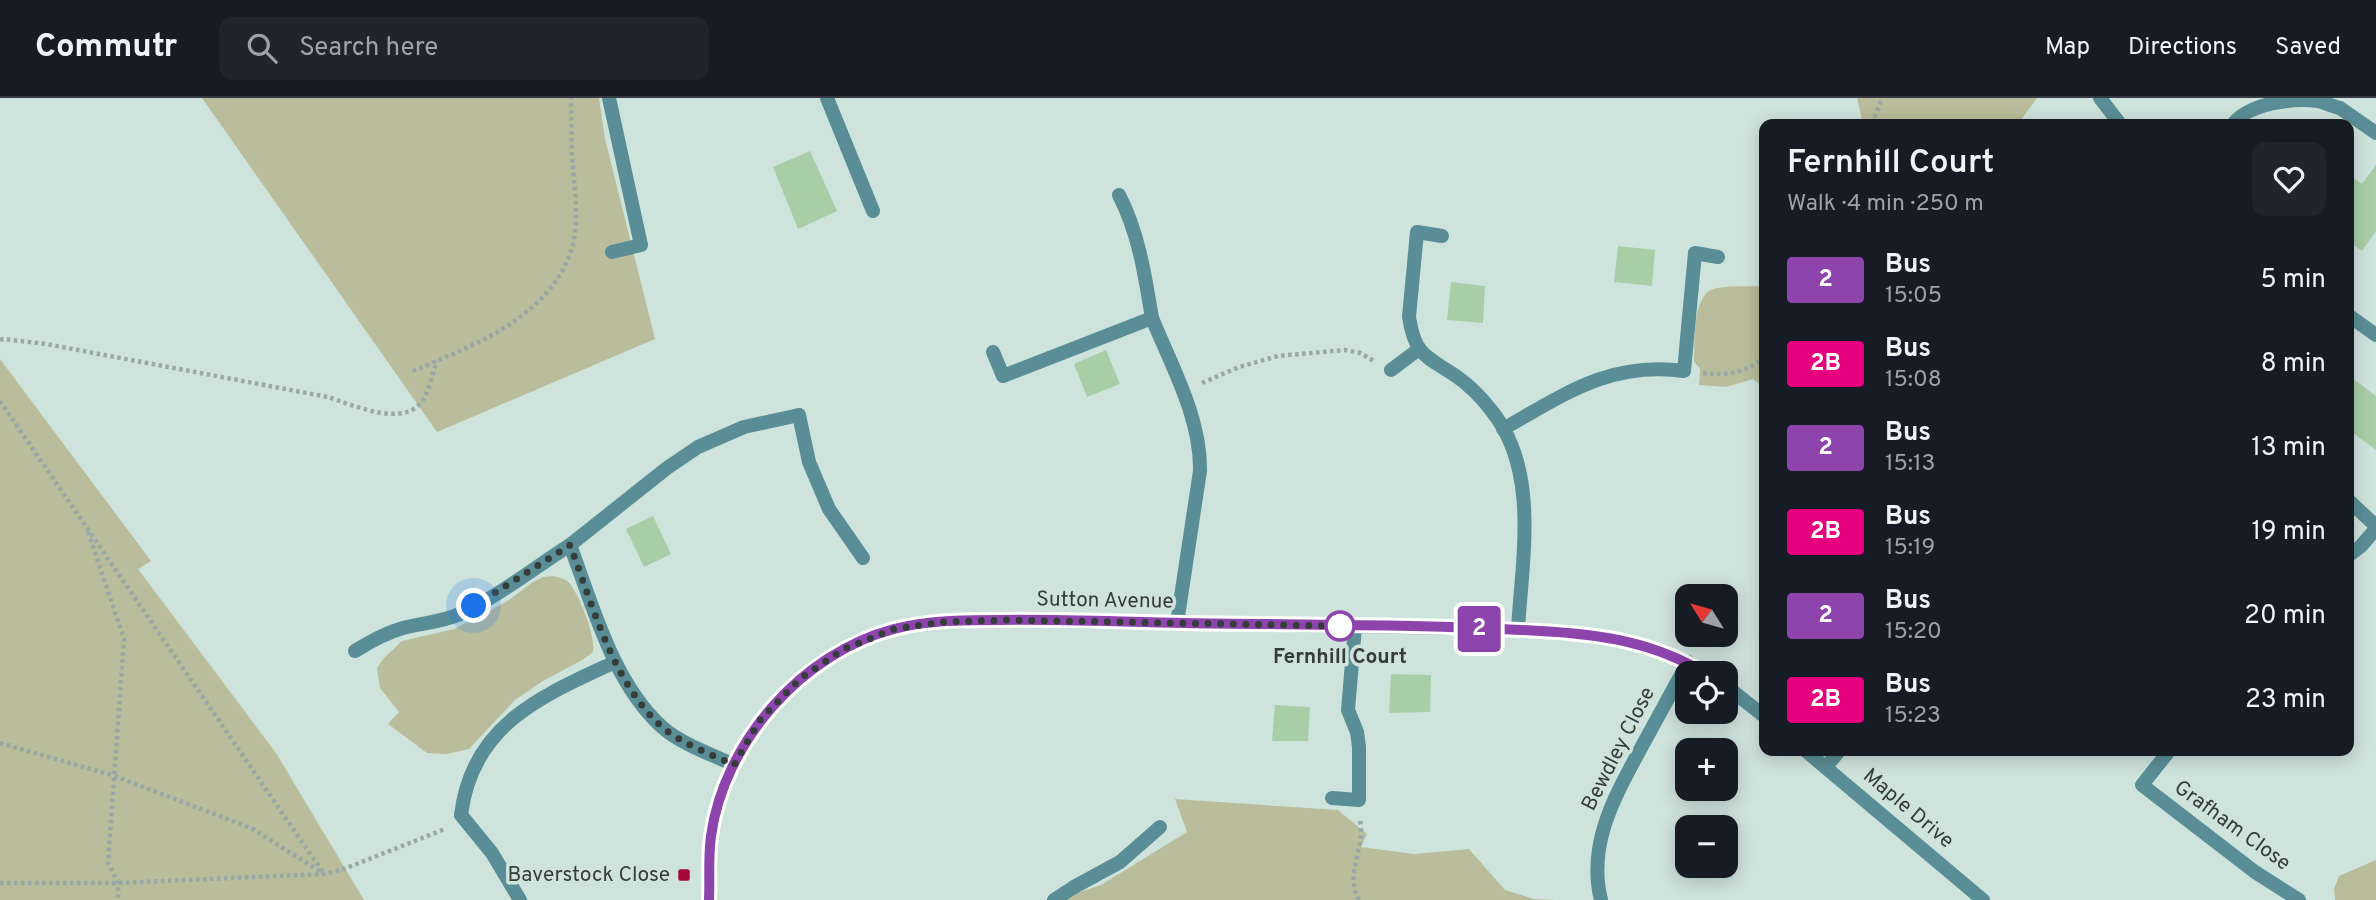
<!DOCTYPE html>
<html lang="en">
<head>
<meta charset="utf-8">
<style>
	:root { --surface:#171b24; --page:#20242c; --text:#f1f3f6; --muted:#9ea1a6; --line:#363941 }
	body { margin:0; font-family:Overpass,sans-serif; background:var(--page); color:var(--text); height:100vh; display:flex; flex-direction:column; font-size:26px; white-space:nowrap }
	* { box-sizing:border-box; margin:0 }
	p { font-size:23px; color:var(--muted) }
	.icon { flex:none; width:38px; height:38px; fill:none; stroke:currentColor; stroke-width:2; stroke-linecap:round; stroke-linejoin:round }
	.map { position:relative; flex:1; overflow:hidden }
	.drawer { position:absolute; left:1759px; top:21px; width:595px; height:637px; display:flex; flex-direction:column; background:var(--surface); border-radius:14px; box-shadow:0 4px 18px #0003 }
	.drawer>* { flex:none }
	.badge { padding:0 14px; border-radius:5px; font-size:24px; line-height:46px }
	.needle { width:46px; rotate:307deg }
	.buttons { position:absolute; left:1675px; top:486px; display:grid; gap:14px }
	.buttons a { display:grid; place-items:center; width:63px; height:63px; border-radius:14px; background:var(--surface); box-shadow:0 4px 18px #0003; font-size:35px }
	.you { position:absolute; width:35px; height:35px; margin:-18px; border:5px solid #fff; border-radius:50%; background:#1a73e8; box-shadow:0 0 0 10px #1a73e833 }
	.map>.badge { position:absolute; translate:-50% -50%; box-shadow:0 0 0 4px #fff }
	.round { display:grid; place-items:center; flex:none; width:74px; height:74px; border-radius:14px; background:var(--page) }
	.overview { display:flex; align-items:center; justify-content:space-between; height:119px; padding:0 28px }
	h1 { font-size:33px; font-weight:600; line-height:52px }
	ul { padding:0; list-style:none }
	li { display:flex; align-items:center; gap:21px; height:84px; padding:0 28px }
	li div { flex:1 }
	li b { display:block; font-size:26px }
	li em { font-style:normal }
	li .badge { min-width:77px; font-weight:700; text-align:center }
	header { display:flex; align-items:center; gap:42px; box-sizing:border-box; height:98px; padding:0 35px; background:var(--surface); border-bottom:2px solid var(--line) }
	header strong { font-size:33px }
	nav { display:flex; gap:38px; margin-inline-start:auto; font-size:24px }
	.search { width:490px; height:63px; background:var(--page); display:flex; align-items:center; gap:18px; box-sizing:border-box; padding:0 24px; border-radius:14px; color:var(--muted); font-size:26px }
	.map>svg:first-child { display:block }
	.green { fill:#babd9b }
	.building { fill:#a9cea7 }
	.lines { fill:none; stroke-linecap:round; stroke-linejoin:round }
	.path { stroke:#99a8a4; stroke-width:4.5; stroke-dasharray:3.5 3.5; stroke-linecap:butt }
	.service { stroke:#5a8e96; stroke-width:14 }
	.minor { stroke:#5a8e96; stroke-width:14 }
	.tertiary { stroke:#5a8e96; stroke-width:14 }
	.line-casing { stroke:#fff; stroke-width:16 }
	.line { stroke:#8e44ad; stroke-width:10 }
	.walk { stroke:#353d3b; stroke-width:7; stroke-dasharray:0 12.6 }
	.stop-dot { fill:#fff; stroke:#8e44ad; stroke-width:3.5 }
	.poi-dot { fill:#a50938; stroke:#cfe3dd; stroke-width:2.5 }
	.labels { text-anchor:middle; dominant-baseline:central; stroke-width:7; stroke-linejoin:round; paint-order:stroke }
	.street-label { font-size:21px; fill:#353d3b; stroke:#cfe3dd }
	.stop-label { font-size:21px; font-weight:bold; fill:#353d3b; stroke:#cfe3dd }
	.poi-label { font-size:21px; fill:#353d3b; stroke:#cfe3dd; text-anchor:end }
</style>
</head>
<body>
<header>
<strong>Commutr</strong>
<div class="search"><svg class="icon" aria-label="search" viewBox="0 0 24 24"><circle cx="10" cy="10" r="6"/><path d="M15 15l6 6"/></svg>Search here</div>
<nav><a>Map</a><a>Directions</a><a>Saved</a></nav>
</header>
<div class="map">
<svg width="2376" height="802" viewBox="0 0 2376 802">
	<rect width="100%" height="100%" fill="#cfe3dd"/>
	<g class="green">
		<polygon points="202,0 599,0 605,41 655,241 437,334"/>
		<polygon points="1857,0 2037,0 2018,26 1863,26"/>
		<path d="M1764 188V302L1759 286 1753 281 1726 289 1699 287 1700 270 1694 264C1695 245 1692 198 1713 191 1728 187 1748 189 1764 188Z"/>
		<polygon points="0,261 151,463 138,471 276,655 364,802 0,802"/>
		<path d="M553 478C561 480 568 481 572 489 581 502 596 539 593 554L584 561 543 583 515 602 469 651 447 656 427 655 388 626 399 614 380 590 377 570 384 560 402 543 454 531 506 504 533 484 543 479Z"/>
		<polygon points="1175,701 1338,712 1367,736 1361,749 1414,756 1469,751 1505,792 1534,801 1556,802 1064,802 1074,796 1101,787 1187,734"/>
		<polygon points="2376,762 2376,802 2335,802 2334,791 2339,778"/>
	</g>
	<g class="building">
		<polygon points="810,53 837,113 798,131 773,69"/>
		<polygon points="2376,67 2376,133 2362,153 2348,143 2348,76 2362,86"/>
		<polygon points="1618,148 1655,152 1652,188 1614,184"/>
		<polygon points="1451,184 1485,188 1483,225 1447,222"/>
		<polygon points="1106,252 1120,286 1087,299 1074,266"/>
		<polygon points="2348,277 2376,298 2376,352 2348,331"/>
		<polygon points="653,418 671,456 644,469 626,431"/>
		<polygon points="1391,576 1431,577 1430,614 1389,615"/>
		<polygon points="1275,607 1310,609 1308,643 1272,643"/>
	</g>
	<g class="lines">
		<g class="path">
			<polyline points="1872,26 1882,0"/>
			<path d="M0 242 3 241 46 246 328 299C353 307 407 332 424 300 430 289 433 275 437 263"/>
			<path d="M413 273C474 247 550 220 572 150 580 123 574 87 572 59 571 39 572 20 571 0"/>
			<path d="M1703 275C1726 278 1745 275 1764 260"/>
			<polyline points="1202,285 1239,269 1278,258 1345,252 1360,255 1374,263"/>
			<polyline points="0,303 324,776"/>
			<polyline points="88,434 124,541 108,765 118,785 118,802"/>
			<polyline points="0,645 115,678 253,731 321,774"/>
			<polyline points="0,785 118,785 324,776 344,771 445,731"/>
			<path d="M1359 802C1347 780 1358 761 1361 739 1362 733 1360 726 1360 721"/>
		</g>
		<g class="service">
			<polyline points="609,0 641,147 612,154"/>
			<path d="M2233 26C2250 5 2292 0 2318 3 2325 5 2333 8 2340 10"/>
			<path d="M1119 97C1139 136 1145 178 1152 220"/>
			<polyline points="799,317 809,364 829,411 863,460"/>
			<polyline points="2348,402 2376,428"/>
			<polyline points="461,717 492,755 520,802"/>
			<polyline points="1074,789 1120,764 1160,729"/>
		</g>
		<g class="minor">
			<polyline points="827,0 873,113"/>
			<polyline points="2100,0 2120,26"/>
			<polyline points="2340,10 2376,35"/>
			<path d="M1442 138 1417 134 1409 219C1415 258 1426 258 1456 278 1469 287 1481 299 1491 312 1540 372 1522 460 1518 531"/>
			<polyline points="2348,217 2376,237"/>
			<path d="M993 254 1003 278 1152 220C1172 269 1201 320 1200 373L1177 525"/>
			<polyline points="1391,272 1419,251"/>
			<path d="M1503 331C1565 296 1610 263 1684 273L1695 155 1718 159"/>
			<polyline points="570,447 667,370 698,349 744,329 799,317"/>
			<polyline points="2348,458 2361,448 2376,431"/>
			<path d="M355 553C371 543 385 535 403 530 422 525 442 524 460 516 499 498 534 470 570 447 593 508 613 585 662 629 681 646 711 656 734 667"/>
			<polyline points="2169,653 2142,687 2255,774 2299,802"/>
			<polyline points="1826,669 1839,653"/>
			<polyline points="1332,700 1359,702 1359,649 1357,634 1348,612 1355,529"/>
			<path d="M461 717C472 626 542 598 615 564"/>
			<polyline points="1054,802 1074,789"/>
			<path d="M1601 802C1587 746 1615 698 1641 650 1657 621 1672 593 1688 564"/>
		</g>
		<g class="tertiary">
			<polyline points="1726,588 1764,618"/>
			<polyline points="1806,653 1983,802"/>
			<path d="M709 802C710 781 708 759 711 738 724 643 802 553 895 530 932 522 970 523 1007 522L1518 531C1584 535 1648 539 1706 576"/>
		</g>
	</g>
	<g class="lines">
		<defs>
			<path id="line" d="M709 802C710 781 708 759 711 738 724 644 802 555 894 531 928 522 964 522 999 522 1061 521 1123 524 1185 525 1303 527 1422 526 1540 533 1599 536 1655 544 1706 576"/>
		</defs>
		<use href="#line" class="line-casing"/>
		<use href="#line" class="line"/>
		<path class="walk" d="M474 508 570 447C593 508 613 585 662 629 682 646 711 656 734 667L760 622 801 580 844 551 894 531 943 524 1007 522 1340 528"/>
	</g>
	<circle class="stop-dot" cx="1340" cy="528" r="14"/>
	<rect class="poi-dot" x="677" y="770" width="14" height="14" rx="3.5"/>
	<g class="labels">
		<g class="street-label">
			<text transform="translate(1105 503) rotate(1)">Sutton Avenue</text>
			<text transform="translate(1619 651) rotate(-63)">Bewdley Close</text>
			<text transform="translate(1908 711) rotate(40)">Maple Drive</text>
			<text transform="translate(2232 728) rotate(36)">Grafham Close</text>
		</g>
		<g class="stop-label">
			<text x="1340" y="559">Fernhill Court</text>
		</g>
		<g class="poi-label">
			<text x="670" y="777">Baverstock Close</text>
		</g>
	</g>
</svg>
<div class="buttons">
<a><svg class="needle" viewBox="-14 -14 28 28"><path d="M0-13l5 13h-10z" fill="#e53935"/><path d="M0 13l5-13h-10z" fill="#9ea1a6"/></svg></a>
<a><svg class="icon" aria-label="locate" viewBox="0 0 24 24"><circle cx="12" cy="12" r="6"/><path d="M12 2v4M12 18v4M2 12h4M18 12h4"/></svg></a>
<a>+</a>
<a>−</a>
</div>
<div class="you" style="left:474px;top:508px"></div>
<b class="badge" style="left:1479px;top:531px;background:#8e44ad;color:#fff">2</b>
<section class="drawer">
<div class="overview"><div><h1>Fernhill Court</h1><p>Walk · 4 min · 250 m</p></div><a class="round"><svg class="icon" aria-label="heart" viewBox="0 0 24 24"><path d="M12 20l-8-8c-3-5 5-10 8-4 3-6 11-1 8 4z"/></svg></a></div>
<ul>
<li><span class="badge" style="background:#8e44ad;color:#fff">2</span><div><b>Bus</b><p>15:05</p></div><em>5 min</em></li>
<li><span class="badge" style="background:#e6007e;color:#fff">2B</span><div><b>Bus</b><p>15:08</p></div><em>8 min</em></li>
<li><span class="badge" style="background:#8e44ad;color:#fff">2</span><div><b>Bus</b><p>15:13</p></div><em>13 min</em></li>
<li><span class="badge" style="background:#e6007e;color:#fff">2B</span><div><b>Bus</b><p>15:19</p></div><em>19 min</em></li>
<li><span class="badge" style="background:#8e44ad;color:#fff">2</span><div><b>Bus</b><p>15:20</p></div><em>20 min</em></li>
<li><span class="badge" style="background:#e6007e;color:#fff">2B</span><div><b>Bus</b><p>15:23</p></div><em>23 min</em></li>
</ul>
</section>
</div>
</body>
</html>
